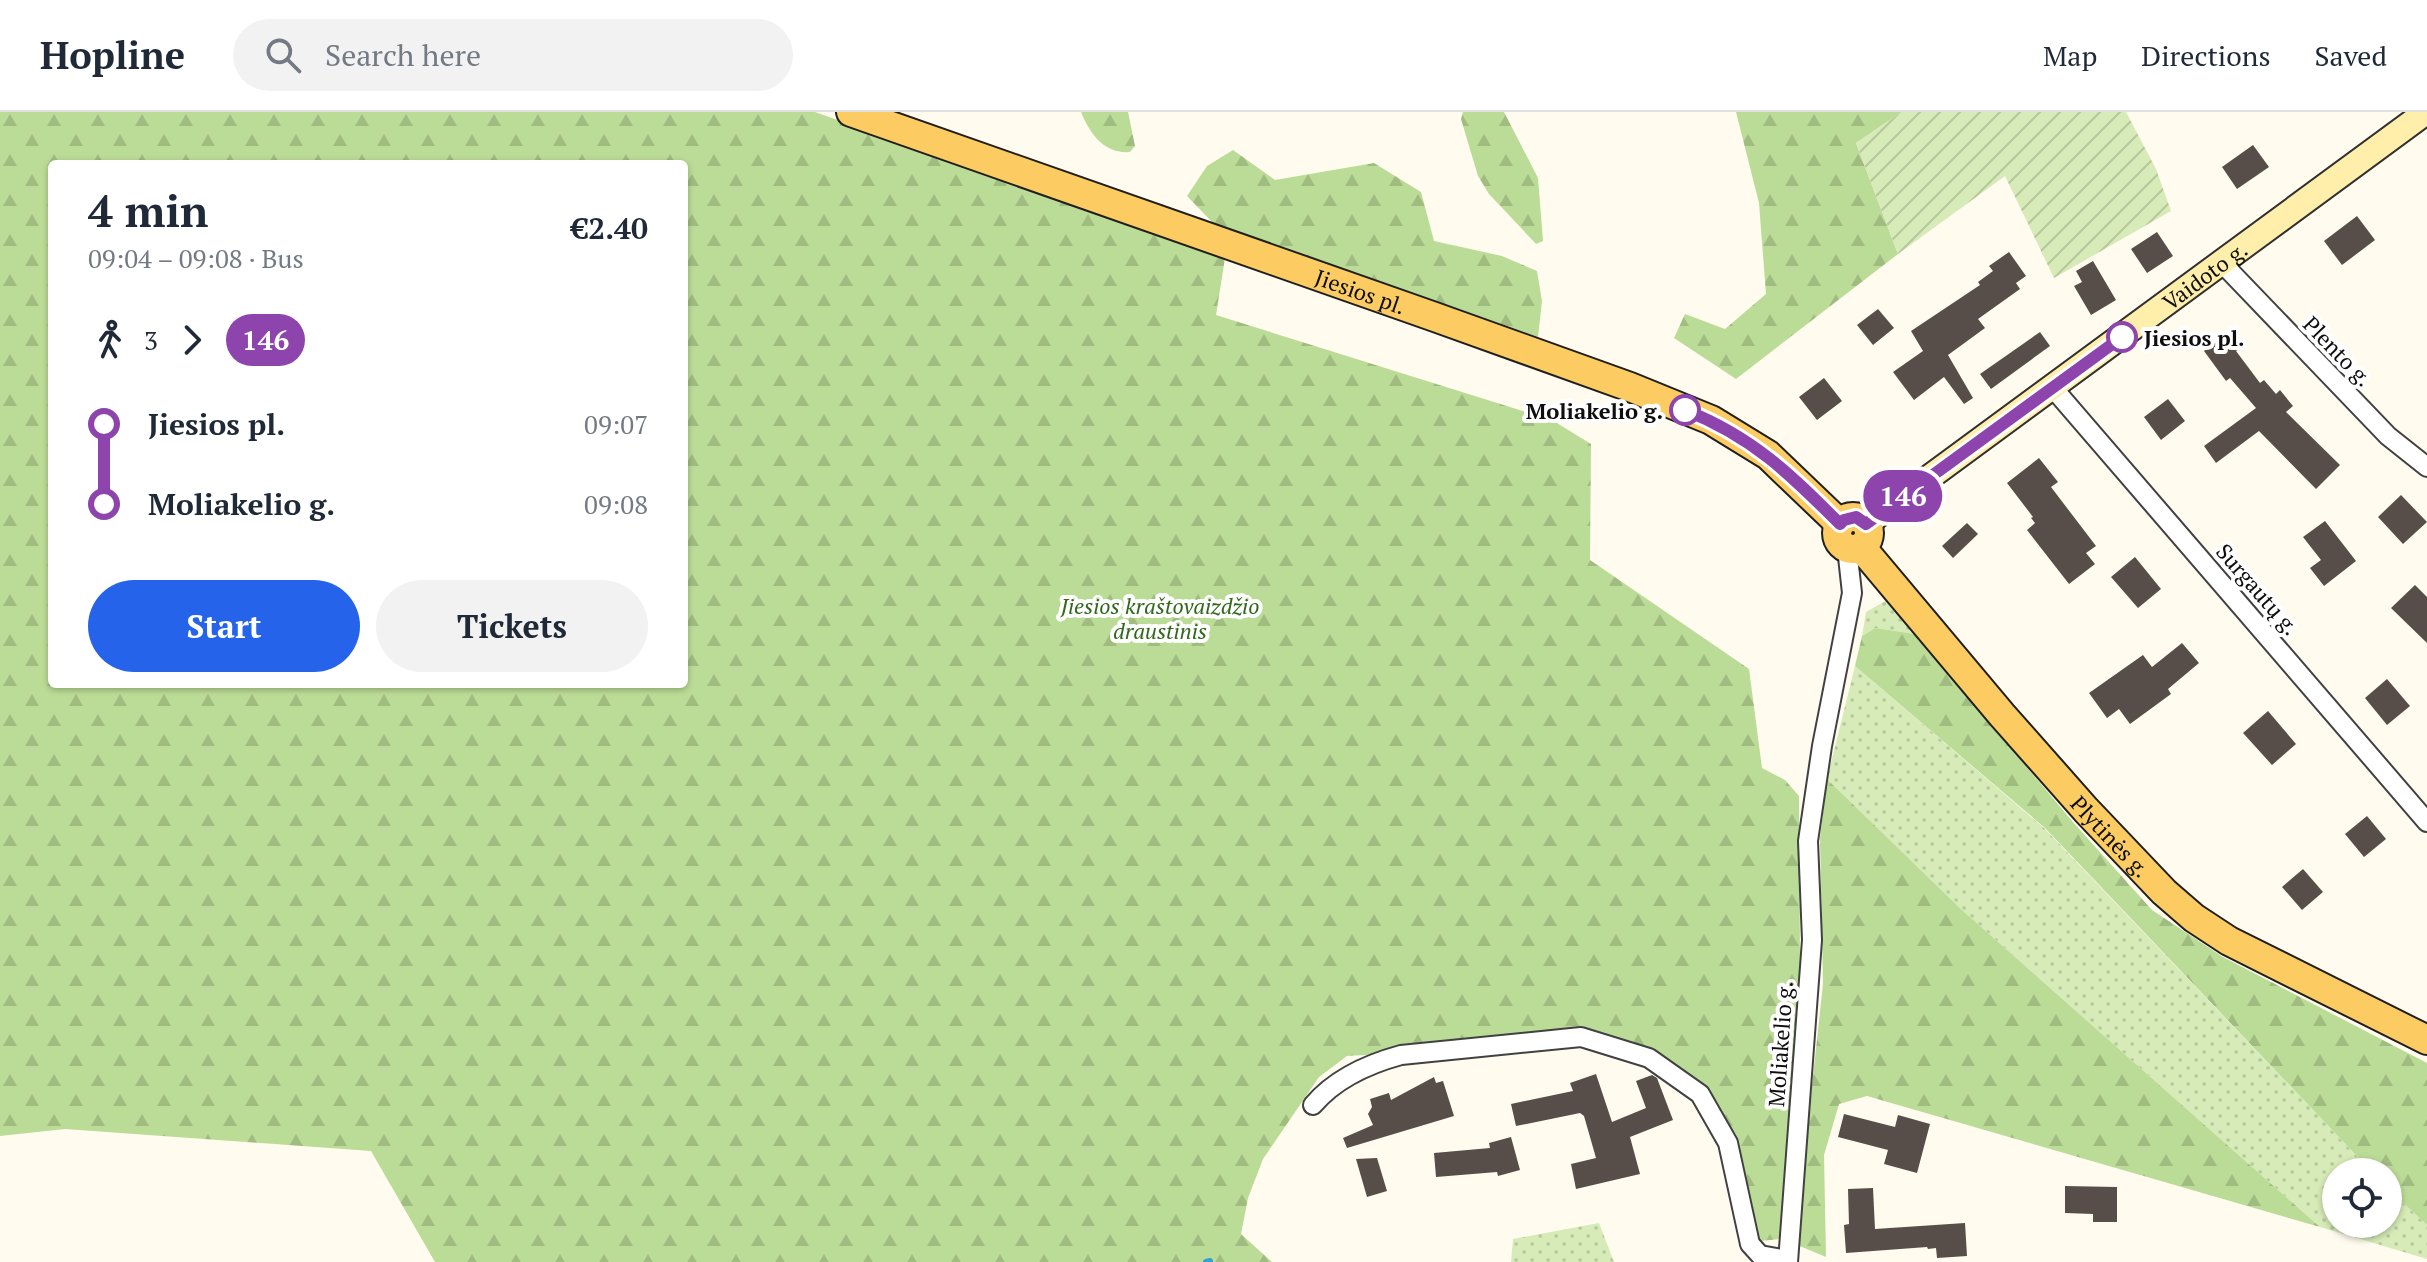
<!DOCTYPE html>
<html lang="en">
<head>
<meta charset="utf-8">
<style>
	:root { --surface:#fff; --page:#f2f2f3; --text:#1f2937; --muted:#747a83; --line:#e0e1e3; --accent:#2563eb }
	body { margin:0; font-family:"PT Serif",serif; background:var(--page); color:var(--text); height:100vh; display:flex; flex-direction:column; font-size:30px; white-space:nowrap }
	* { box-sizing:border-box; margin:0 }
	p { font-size:26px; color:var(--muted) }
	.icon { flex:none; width:44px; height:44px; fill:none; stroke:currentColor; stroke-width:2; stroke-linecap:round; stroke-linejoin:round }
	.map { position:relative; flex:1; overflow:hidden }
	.details { position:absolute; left:48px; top:48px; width:640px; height:528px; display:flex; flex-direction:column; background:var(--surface); border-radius:8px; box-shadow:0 2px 6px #0004 }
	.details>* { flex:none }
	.badge { padding:0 16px; border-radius:26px; font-size:28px; line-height:52px }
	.tools { position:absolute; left:2322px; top:1046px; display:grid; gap:16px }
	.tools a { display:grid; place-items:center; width:80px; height:80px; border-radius:50%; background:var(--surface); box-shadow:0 2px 6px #0004; font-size:40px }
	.map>.badge { position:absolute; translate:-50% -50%; box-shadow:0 0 0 4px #fff }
	.legs { display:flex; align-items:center; gap:12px; height:88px; padding:0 40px; font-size:26px }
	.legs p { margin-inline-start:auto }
	.summary { display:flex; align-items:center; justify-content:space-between; height:136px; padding:0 40px }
	h1 { font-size:44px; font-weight:700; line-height:60px }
	.button { display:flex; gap:16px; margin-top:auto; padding:16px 40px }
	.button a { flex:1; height:92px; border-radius:48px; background:var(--accent); color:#fff; font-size:32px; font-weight:700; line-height:92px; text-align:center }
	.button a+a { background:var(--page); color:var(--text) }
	ul { padding:0 40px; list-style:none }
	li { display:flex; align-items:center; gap:28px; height:80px; font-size:30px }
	li i { display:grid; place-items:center; width:12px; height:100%; margin:0 10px; background:currentColor }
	li i::after { content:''; width:20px; height:20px; margin:-10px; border:6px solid; border-radius:50%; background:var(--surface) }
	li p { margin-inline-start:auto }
	li:first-child i { background:linear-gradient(#0000 50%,currentColor 0) }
	li:last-child i { background:linear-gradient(currentColor 50%,#0000 0) }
	header { display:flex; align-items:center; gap:48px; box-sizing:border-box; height:112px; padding:0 40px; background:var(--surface); border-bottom:2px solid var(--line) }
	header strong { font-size:38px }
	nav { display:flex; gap:44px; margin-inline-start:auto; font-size:28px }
	.search { width:560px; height:72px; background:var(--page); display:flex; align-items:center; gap:20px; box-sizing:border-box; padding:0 28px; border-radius:44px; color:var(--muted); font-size:30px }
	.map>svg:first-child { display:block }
	.grass { fill:url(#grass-dots) }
	.forest { fill:url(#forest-firs); fill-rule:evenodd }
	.garden { fill:url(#garden-furrows) }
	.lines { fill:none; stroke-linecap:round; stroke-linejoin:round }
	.stream { stroke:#37a0d2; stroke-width:6 }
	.building { fill:#574e4a }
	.minor-casing { stroke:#414141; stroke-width:22 }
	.secondary-casing { stroke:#303030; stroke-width:28 }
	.primary-casing { stroke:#1f1f1f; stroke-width:32 }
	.minor { stroke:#fff; stroke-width:18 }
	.secondary { stroke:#ffefaa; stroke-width:24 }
	.primary { stroke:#fccb62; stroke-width:28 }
	.line-1-casing { stroke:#fff; stroke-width:18 }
	.line-1 { stroke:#8e44ad; stroke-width:12 }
	.stop-1-dot { fill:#fff; stroke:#8e44ad; stroke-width:4 }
	.labels { text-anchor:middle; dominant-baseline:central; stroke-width:8; stroke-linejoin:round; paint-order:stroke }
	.street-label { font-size:22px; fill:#0e0e0e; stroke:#fff }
	.stop-label { font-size:22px; font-weight:bold; fill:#0e0e0e; stroke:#fff; text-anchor:start }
	.park-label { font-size:22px; font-style:italic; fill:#32681c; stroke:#fff }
</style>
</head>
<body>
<header>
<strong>Hopline</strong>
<div class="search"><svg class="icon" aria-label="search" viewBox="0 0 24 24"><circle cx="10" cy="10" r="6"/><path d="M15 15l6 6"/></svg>Search here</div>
<nav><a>Map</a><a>Directions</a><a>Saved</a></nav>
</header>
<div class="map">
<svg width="2427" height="1150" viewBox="0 0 2427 1150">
	<defs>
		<pattern id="grass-dots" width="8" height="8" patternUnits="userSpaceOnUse" patternTransform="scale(2)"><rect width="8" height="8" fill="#d6ebb7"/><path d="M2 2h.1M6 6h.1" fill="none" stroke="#b6c89c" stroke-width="1.8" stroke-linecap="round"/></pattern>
		<pattern id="forest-firs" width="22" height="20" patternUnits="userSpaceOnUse" patternTransform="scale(2)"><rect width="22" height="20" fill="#bbdc96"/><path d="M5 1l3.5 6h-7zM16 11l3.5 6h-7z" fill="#a0bc80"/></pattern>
		<pattern id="garden-furrows" width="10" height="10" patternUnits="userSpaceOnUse" patternTransform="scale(2)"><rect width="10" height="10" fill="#d6ebb7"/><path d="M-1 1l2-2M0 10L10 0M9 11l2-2" fill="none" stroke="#b6c89c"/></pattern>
	</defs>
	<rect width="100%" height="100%" fill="#fffbef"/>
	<g class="grass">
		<polygon points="1887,488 1915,522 1875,516 1862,524 1866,500"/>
		<polygon points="1855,554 2044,716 2372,1060 2336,1060 2336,1112 2388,1112 2388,1077 2427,1113 2427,1147 2320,1115 1962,798 1827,667"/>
		<polygon points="1599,1111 1614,1150 1511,1150 1513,1127"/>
	</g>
	<g class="forest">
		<path d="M0 0H815L1225 146 1216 203 1552 308 1591 332 1590 448 1749 557 1762 656 1785 668 1799 684 1800 849 1781 1127 1760 1129 1737 1024 1706 976 1653 939 1578 916 1382 942 1347 944 1319 965 1263 1047 1248 1086 1241 1122 1272 1150H435L371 1039 65 1017 0 1024ZM52 52H684V572H52Z"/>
		<path d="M1081 0H1128L1135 34 1130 40C1104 42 1090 22 1081 0Z"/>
		<polygon points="1463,0 1504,0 1538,66 1543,129 1536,132 1489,82 1478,64 1461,7"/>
		<polygon points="1736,0 1902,0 1856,31 1898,142 1736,267 1674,226 1685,202 1725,217 1766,182 1759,91"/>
		<polygon points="1233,38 1275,68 1374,51 1421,80 1434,129 1502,144 1537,159 1542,189 1538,225 1213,111 1187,84 1207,54"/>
		<polygon points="1875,516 1915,522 2072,709 2152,798 2223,845 2427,951 2427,1113 2388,1077 2388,1060 2372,1060 2045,716 1855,554 1862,524"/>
		<polygon points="1827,667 1962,798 2320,1115 1867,984 1839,992 1824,1043 1826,1145 1795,1132 1823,872 1820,726"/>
	</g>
	<polygon class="garden" points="1902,0 2126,0 2156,57 2171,99 2054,166 2005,64 1898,142 1856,31"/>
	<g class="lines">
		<polyline class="stream" points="1206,1150 1210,1149"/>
	</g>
	<g class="building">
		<polygon points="2253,33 2269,55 2237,77 2222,55"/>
		<polygon points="2357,104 2375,128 2342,153 2324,129"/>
		<polygon points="2157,120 2173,144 2147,161 2131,137"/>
		<polygon points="2009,140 2026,164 2016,171 2020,177 1978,207 1985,216 1948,243 1973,286 1964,292 1944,265 1914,288 1893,260 1923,239 1911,219 1980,173 1978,170 1993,159 1989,154"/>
		<polygon points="2093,149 2116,188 2091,203 2074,174 2082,170 2076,159"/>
		<polygon points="1878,197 1894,216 1873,233 1857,213"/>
		<polygon points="2040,220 2050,234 1991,277 1980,262"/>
		<polygon points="2228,221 2240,236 2236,239 2260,271 2264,268 2276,282 2280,278 2293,294 2286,300 2340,353 2316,377 2259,319 2216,351 2204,334 2256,296 2230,266 2226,269 2204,239"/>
		<polygon points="1824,266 1842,289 1817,308 1799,285"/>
		<polygon points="2168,287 2185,309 2161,328 2144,305"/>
		<polygon points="2039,346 2058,370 2051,375 2096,434 2086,441 2095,452 2069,472 2027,418 2035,411 2031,406 2033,405 2007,371"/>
		<polygon points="2401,383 2427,410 2403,432 2378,405"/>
		<polygon points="2325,409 2356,449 2324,474 2310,456 2321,448 2303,425"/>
		<polygon points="1967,411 1978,422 1953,446 1942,434"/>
		<polygon points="2135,445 2161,477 2138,496 2111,465"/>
		<polygon points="2415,473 2427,485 2427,531 2391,496"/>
		<polygon points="2182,531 2199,551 2168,577 2171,582 2130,612 2119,597 2107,606 2089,581 2143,543 2152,555"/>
		<polygon points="2387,567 2410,594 2387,613 2365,586"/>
		<polygon points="2268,599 2296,632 2272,653 2243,621"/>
		<polygon points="2367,704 2386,727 2364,745 2345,722"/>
		<polygon points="2303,757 2323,780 2302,798 2282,775"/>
		<polygon points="1596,962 1612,1010 1646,996 1636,969 1652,963 1657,966 1673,1008 1630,1025 1640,1062 1576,1077 1571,1052 1596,1046 1584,1004 1580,1001 1516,1014 1511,992 1573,979 1570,971"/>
		<polygon points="1434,965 1436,971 1443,969 1454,1004 1347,1036 1343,1026 1373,1013 1368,1002 1372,995 1370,987 1389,981 1391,988"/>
		<polygon points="1844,1002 1895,1015 1898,1003 1930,1012 1917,1061 1884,1052 1888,1038 1838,1025"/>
		<polygon points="1511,1025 1520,1058 1498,1064 1497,1060 1436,1065 1434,1041 1490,1036 1489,1031"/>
		<polygon points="1377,1046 1387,1079 1367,1085 1356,1047"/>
		<polygon points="2065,1074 2117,1075 2117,1110 2093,1110 2093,1102 2065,1101"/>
		<polygon points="1873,1076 1875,1117 1965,1111 1967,1144 1937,1146 1936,1136 1928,1137 1927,1135 1846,1141 1844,1113 1849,1112 1848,1077"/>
	</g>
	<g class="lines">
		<defs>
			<g id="minor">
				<polyline points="2221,150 2388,324 2427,355"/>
				<polyline points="2053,276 2427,710"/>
				<path d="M1313 993C1335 967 1368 952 1401 943L1581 925 1649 946 1700 982 1728 1031 1750 1132 1760 1143 1787 1148"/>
				<polyline points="1788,1150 1812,828 1808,729 1822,634 1852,481 1847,436"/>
			</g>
			<g id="secondary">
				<path id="s1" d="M1866 412 2426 0"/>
			</g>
			<g id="primary">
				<path id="s2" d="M851 0 1432 204 1630 275 1711 308 1768 343 1840 412"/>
				<circle cx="1853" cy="421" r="16"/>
				<path id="s3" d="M1861 435 2002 603 2086 698 2164 780 2194 806 2229 829 2427 928"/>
			</g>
		</defs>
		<use href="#minor" class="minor-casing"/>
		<use href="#secondary" class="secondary-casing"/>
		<use href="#primary" class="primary-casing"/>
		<use href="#minor" class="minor"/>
		<use href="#secondary" class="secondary"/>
		<use href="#primary" class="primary"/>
	</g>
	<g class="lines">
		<defs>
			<path id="line-1" d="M1685 298C1753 325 1790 362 1840 412L1844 408 1856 405 1866 412 2122 225"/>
		</defs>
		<use href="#line-1" class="line-1-casing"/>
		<use href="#line-1" class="line-1"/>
	</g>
	<g class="stop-1-dot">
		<circle cx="2122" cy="225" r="14"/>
		<circle cx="1685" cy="298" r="14"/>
	</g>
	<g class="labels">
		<g class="street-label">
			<text stroke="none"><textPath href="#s1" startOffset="420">Vaidoto g.</textPath></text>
			<text stroke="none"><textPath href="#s2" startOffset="540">Jiesios pl.</textPath></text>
			<text transform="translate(2338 239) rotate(46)">Plento g.</text>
			<text transform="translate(2258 477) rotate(49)">Surgautų g.</text>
			<text stroke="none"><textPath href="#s3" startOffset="382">Plytinės g.</textPath></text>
			<text transform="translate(1780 932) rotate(-86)">Moliakelio g.</text>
		</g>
		<g class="stop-label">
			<text x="2144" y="225">Jiesios pl.</text>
			<text x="1663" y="298" text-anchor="end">Moliakelio g.</text>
		</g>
		<g class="park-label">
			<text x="1160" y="493">Jiesios kraštovaizdžio<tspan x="1160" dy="25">draustinis</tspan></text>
		</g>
	</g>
</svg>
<div class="tools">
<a><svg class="icon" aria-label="locate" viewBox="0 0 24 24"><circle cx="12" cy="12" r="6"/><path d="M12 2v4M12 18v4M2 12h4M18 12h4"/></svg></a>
</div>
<b class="badge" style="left:1903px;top:384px;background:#8e44ad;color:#fff">146</b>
<section class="details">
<div class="summary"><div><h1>4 min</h1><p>09:04 – 09:08 · Bus</p></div><b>€2.40</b></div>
<div class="legs"><svg class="icon" aria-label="walk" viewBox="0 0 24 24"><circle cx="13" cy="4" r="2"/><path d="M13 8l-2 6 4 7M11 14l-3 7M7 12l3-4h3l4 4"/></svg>3<svg class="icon" aria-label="forward" viewBox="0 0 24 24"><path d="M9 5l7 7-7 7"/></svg><b class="badge" style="background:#8e44ad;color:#fff">146</b></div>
<ul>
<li><i style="color:#8e44ad"></i><b>Jiesios pl.</b><p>09:07</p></li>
<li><i style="color:#8e44ad"></i><b>Moliakelio g.</b><p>09:08</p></li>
</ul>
<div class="button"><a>Start</a><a>Tickets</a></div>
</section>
</div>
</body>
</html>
